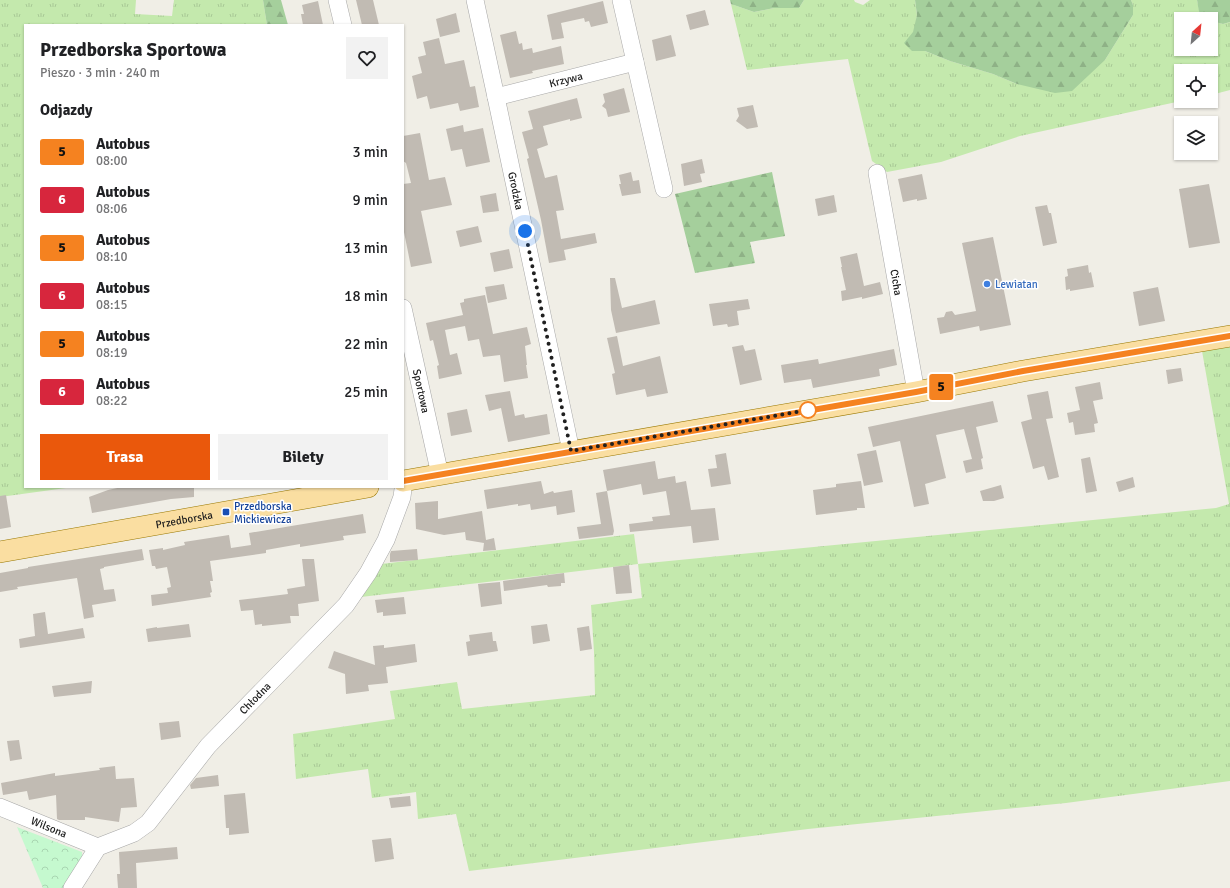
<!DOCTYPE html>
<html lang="pl">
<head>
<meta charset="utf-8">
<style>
	:root { --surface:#fff; --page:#f2f2f2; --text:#202124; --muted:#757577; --accent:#ea580c }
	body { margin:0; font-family:Signika,sans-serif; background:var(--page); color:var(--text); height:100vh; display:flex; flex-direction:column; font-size:15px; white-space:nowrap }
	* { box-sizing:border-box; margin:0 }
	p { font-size:13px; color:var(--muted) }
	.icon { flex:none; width:22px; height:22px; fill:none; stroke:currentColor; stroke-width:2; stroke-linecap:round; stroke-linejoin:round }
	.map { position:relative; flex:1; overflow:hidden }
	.side { position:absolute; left:24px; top:24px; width:380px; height:464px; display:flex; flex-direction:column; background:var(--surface); border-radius:0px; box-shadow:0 1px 3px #0004 }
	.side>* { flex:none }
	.badge { padding:0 8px; border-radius:3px; font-size:14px; line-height:26px }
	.needle { width:26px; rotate:27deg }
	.fabs { position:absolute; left:1174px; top:12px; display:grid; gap:8px }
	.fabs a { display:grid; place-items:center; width:44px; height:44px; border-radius:0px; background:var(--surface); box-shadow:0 1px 3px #0004; font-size:20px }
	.you { position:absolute; width:20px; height:20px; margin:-10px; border:3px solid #fff; border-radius:50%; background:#1a73e8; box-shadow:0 0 0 6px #1a73e833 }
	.map>.badge { position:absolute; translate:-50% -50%; box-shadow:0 0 0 2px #fff }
	h2 { padding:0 16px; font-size:15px; line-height:36px }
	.round { display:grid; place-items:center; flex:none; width:42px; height:42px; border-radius:0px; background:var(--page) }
	.summary { display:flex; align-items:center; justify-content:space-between; height:68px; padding:0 16px }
	h1 { font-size:19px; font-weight:700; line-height:30px }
	.action { display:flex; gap:8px; margin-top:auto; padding:8px 16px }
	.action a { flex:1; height:46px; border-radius:0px; background:var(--accent); color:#fff; font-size:16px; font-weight:700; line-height:46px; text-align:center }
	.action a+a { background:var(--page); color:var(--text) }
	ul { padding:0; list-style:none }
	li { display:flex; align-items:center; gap:12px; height:48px; padding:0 16px }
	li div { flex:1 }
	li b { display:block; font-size:15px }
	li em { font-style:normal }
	li .badge { min-width:44px; font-weight:700; text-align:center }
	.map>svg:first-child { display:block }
	.grass { fill:url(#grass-tufts) }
	.forest { fill:url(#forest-firs) }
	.park { fill:url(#park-crowns) }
	.building { fill:#c1bbb3 }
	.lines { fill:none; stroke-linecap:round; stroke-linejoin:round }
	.minor-casing { stroke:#a7a7a7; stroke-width:18 }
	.major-casing { stroke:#997802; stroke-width:22 }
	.minor { stroke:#fff; stroke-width:17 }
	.major { stroke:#fadea1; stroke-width:21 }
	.line-casing { stroke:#fff; stroke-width:9 }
	.line { stroke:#f58220; stroke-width:6 }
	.walk { stroke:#202020; stroke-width:4; stroke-dasharray:0 7.2 }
	.shop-dot { fill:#3f7fe0; stroke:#fff; stroke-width:1.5 }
	.stop-dot { fill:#fff; stroke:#f58220; stroke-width:2 }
	.transit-dot { fill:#1a4fb4; stroke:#fff; stroke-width:1.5 }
	.labels { text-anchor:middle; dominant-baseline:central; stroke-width:3; stroke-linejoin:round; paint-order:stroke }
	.street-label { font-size:11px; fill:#202020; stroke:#fff }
	.shop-label { font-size:11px; fill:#366cbe; stroke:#fff; text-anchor:start }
	.transit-label { font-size:11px; fill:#164399; stroke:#fff; text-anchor:start }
</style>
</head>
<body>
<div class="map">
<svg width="1230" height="888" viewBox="0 0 1230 888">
	<defs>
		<pattern id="grass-tufts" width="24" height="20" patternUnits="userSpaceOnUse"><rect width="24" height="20" fill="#c4e9ad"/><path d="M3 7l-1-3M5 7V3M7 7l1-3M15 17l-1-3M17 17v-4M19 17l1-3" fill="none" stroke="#a8c895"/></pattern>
		<pattern id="forest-firs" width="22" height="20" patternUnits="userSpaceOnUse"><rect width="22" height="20" fill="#a5cf9c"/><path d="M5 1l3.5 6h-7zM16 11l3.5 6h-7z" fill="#8eb186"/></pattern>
		<pattern id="park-crowns" width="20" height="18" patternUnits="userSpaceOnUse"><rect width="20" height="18" fill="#c5f9cf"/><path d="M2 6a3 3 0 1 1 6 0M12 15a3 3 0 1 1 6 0" fill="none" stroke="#a9d5b1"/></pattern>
	</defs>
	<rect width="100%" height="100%" fill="#f0eee6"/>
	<g class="grass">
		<polygon points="0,0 136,0 135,14 172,16 174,0 263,0 267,25 25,25 25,487 66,487 66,488 0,497"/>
		<polygon points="804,0 854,0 855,2 863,5 870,0 915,0 917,15 912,50 925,51 950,61 993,74 1017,84 1105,60 1133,15 1133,5 1131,0 1197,0 1200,14 1205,19 1181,19 1181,49 1211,49 1211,21 1223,24 1230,22 1230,90 1211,95 1211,71 1181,71 1181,101 1020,136 941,162 887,172 872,161 848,59 747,70 731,4 754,12 774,8 799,8"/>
		<polygon points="1230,347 1230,781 1066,803 808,829 469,871 456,814 418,819 416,792 372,798 368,769 296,779 293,734 395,719 390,691 457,682 462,709 595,695 594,652 591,605 642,598 638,564 361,597 381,564 634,534 638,564 1216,508 1229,504 1202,351"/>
	</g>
	<g class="forest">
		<polygon points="263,0 281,0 288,25 267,25"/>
		<polygon points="730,0 804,0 799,8 774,8 754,12 731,4"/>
		<polygon points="915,0 1131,0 1133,5 1133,15 1105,60 1072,91 1055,93 1017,84 993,74 950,61 925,51 912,51 904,43 913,32 917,15"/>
		<path d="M1197 0H1230V22L1223 24 1211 21V19C1198 19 1199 10 1197 0Z"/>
		<polygon points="772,172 785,236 750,242 755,263 695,273 675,194"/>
	</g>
	<polygon class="park" points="17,827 82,852 82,857 66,888 43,888"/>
	<g class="building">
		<polygon points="356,0 373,0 379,25 362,25"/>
		<polygon points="318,1 323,25 303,25 301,14 304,14 302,5"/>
		<polygon points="603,1 608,23 591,27 589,21 585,22 584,18 561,23 564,38 552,40 547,15"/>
		<polygon points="705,10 709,25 690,30 686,15"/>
		<polygon points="456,13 460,32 440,37 436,19"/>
		<polygon points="516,31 519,44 522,43 523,50 532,48 533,53 561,46 564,64 532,71 533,73 510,78 500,35"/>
		<polygon points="671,35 676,56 656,61 652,40"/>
		<polygon points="439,38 445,64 464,60 470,87 475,86 479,107 460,111 458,103 430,109 427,96 417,99 412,76 422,73 418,57 426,55 423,42"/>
		<polygon points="624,88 630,112 608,117 606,109 602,106 605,102 603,94"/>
		<polygon points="577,98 582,118 570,121 570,119 543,126 548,145 537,149 545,178 557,175 564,210 556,211 561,239 595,233 597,243 564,250 566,260 549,263 541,220 527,159 529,158 522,132 533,129 528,111"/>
		<polygon points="753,105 758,127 747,129 736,121 739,116 737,108"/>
		<polygon points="463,125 464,132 483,128 490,162 466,167 462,149 451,151 446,129"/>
		<polygon points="420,133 429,180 445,177 452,205 421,211 432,263 411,267 403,227 403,184 411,183 406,163 403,161 403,136"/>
		<polygon points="702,159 705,173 700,174 702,182 684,186 681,164"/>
		<polygon points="631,172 633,181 639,180 641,193 622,196 619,184 621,184 619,175"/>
		<polygon points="922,174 927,199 917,201 917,199 903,202 898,179"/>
		<polygon points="1209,184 1220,243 1189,248 1179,189"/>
		<polygon points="496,193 499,211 483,213 480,196"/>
		<polygon points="834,195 837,212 818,216 815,199"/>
		<polygon points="1047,205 1049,213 1051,213 1057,243 1043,246 1035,207"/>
		<polygon points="478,226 482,242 460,247 456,231"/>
		<polygon points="993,237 1011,325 980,331 979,326 940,334 937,318 944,317 946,312 952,311 955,315 976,311 962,243"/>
		<polygon points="509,249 513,268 494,272 490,253"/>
		<polygon points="857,253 864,286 880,282 883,294 862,299 862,297 842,301 841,291 846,290 841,267 842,267 840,257"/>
		<polygon points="1088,265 1089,273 1091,272 1094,287 1070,291 1070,289 1066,290 1065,277 1068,276 1067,269"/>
		<polygon points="610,278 615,278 622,308 655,300 660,324 616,333 611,310"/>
		<polygon points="504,284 507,299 488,303 485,287"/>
		<polygon points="1158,287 1165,321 1139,326 1133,292"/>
		<polygon points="485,295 493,334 527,327 531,344 525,346 527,365 526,365 528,378 504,382 500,355 483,357 479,339 468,341 465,326 445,330 450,355 457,353 462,374 439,379 437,366 439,365 433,340 430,341 426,323 463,315 460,303 464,302 464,299"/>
		<polygon points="748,299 750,309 737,311 739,325 728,327 727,324 713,326 709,304"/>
		<polygon points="617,336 623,366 660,356 668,393 647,397 645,389 616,395 612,374 615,373 607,338"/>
		<polygon points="743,345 745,351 755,349 762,380 740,385 732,347"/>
		<polygon points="894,349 897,365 879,369 880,376 813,388 811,379 784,383 781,365 818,359 819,364"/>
		<polygon points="1181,368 1183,381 1168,384 1166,370"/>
		<polygon points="1100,382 1103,399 1093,401 1098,423 1094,424 1095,432 1075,435 1073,422 1069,423 1067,413 1080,410 1075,387"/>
		<polygon points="510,391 515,416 524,414 525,418 547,414 550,434 508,442 501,408 489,411 485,395"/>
		<polygon points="1048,391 1053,418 1046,419 1059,477 1048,480 1044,466 1033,469 1021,422 1032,419 1027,395"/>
		<polygon points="993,401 998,422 976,427 983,458 981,459 983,469 966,473 963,461 972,459 964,429 936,435 946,478 925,484 929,504 914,507 900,441 873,447 868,427"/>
		<polygon points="467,409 472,432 451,436 447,413"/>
		<polygon points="876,450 883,482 864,486 857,454"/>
		<polygon points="726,453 731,484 711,487 708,469 717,468 715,455"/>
		<polygon points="1090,457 1097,491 1086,493 1081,459"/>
		<polygon points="655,461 658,479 675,476 676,483 686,481 691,510 715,508 719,540 693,543 691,526 630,532 629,524 653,521 652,517 670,515 666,491 643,495 641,484 607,491 603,470"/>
		<polygon points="1133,477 1135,487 1119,492 1116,482"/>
		<polygon points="541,481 544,494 553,491 554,493 572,490 575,512 557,515 556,506 531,510 530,504 518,506 518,504 487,509 484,490"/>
		<polygon points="861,481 865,508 857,508 857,510 816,515 813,490 836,487 836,484"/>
		<polygon points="1001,485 1004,498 994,501 983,501 980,491"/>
		<polygon points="122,487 194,487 194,497 171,499 92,513 89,497 108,490"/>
		<polygon points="607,491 614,531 613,535 579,539 577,527 601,524 596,493"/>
		<polygon points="6,495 11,527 0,529 0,496"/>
		<polygon points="438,501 438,519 482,511 486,540 494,538 496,550 483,551 484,543 466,540 465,532 444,535 416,529 415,503"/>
		<polygon points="363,514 366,533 343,536 344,540 300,547 300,544 266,550 266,553 210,561 213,581 210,581 212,592 210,593 211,597 152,606 151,595 168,593 167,588 171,587 167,567 156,569 155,566 152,566 149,550 163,548 163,550 185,545 184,542 229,535 231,548 251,545 249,533"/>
		<polygon points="142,549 144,560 104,567 104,568 100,569 104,590 114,589 116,601 92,605 94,617 84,619 77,578 17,587 18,589 0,592 0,573 28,568 28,567"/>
		<polygon points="417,549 418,560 390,562 390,554 391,551"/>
		<polygon points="302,559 314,559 319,601 298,604 299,616 290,616 291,623 262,626 262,624 255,625 253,610 241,611 239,600 288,594 287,589 305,586"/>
		<polygon points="629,565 632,593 616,594 613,567"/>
		<polygon points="564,573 565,583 561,583 561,586 548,587 547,585 504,591 503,581"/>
		<polygon points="500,582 502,604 481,607 478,584"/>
		<polygon points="404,597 406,614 383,616 383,612 377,613 375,600"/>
		<polygon points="45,612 48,634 83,628 85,638 20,648 19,639 35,636 33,614"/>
		<polygon points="189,624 191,637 148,642 146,629 157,627 157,628"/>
		<polygon points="547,624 550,641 533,644 531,626"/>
		<polygon points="589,626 592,649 580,651 577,628"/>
		<polygon points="492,632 493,641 496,641 498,651 468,656 466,642 470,641 469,635"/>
		<polygon points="415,644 417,662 386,667 388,683 368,685 369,691 346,694 345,674 328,668 334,651 375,665 373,646 384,645 384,648"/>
		<polygon points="92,681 91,693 54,697 52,686"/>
		<polygon points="179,721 181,737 161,740 159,723"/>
		<polygon points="19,740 22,759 10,761 7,741"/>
		<polygon points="115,766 116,779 134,778 137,807 121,808 119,822 85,817 85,820 59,820 57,819 56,795 29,800 27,791 3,795 1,783 55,773 55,776 100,770 99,768"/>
		<polygon points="218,775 219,786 191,789 190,785 196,778"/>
		<polygon points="245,793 249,833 229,835 229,828 226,828 224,795"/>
		<polygon points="410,796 411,806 391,808 389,798"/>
		<polygon points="391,838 394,859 375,862 372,840"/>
		<polygon points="177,847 178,859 136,863 137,888 118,888 117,874 120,874 119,852"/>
	</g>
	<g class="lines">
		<defs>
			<g id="minor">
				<polyline points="337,0 343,25"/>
				<path id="s1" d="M475 0 496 97 571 451"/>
				<polyline points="621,0 664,189"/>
				<path id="s2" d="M496 97 635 62"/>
				<path id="s3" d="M877 173 916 392"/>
				<path id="s4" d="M403 308 440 475"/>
				<path id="s5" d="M0 807 98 847"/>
				<path id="s6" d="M72 888 98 847 134 833 148 823 208 746 346 605 368 573 386 540 402 497 404 481"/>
			</g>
			<g id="major">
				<polyline points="403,481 916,392 1023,371 1230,336"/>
				<path id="s7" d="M0 552 368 487"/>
			</g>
		</defs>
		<use href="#minor" class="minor-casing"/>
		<use href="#major" class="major-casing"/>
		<use href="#minor" class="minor"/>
		<use href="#major" class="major"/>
	</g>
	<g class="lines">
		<defs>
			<polyline id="line" points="403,481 916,392 1023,371 1230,336"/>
		</defs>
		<use href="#line" class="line-casing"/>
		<use href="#line" class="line"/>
		<polyline class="walk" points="525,231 571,451 808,410"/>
	</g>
	<circle class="shop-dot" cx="987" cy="284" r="4"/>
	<circle class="stop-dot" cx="808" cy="410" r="8"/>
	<rect class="transit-dot" x="222" y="508" width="8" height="8" rx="2"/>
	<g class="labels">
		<g class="street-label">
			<text stroke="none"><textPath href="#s2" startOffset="72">Krzywa</textPath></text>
			<text stroke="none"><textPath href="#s1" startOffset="195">Grodzka</textPath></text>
			<text stroke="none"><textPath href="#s3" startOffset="111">Cicha</textPath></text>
			<text stroke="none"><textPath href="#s4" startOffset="85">Sportowa</textPath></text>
			<text stroke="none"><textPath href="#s7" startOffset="187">Przedborska</textPath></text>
			<text stroke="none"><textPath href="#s6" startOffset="269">Chłodna</textPath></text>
			<text stroke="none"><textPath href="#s5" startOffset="53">Wilsona</textPath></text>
		</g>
		<g class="shop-label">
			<text x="995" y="284">Lewiatan</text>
		</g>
		<g class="transit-label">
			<text x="234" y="506">Przedborska<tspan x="234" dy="13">Mickiewicza</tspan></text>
		</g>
	</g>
</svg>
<div class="fabs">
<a><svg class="needle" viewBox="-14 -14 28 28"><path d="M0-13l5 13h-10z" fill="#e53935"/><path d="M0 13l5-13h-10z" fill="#757577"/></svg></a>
<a><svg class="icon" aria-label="locate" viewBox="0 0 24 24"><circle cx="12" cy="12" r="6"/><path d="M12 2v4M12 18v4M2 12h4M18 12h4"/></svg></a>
<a><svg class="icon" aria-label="layers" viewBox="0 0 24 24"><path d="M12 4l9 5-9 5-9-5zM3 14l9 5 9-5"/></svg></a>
</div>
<div class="you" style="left:525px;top:231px"></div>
<b class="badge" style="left:941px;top:387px;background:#f58220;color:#111">5</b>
<section class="side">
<div class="summary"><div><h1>Przedborska Sportowa</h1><p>Pieszo · 3 min · 240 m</p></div><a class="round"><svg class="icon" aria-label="heart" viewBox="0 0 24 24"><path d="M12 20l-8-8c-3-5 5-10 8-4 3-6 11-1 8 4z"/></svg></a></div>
<h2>Odjazdy</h2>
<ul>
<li><span class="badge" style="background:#f58220;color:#111">5</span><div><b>Autobus</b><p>08:00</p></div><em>3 min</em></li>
<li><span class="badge" style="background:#d7263d;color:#fff">6</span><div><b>Autobus</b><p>08:06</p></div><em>9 min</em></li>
<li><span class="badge" style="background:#f58220;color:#111">5</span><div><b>Autobus</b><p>08:10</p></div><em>13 min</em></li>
<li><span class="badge" style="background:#d7263d;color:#fff">6</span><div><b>Autobus</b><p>08:15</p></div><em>18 min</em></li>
<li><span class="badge" style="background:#f58220;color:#111">5</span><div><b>Autobus</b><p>08:19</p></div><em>22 min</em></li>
<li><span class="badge" style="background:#d7263d;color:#fff">6</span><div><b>Autobus</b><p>08:22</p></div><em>25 min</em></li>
</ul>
<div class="action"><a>Trasa</a><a>Bilety</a></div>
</section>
</div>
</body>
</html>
